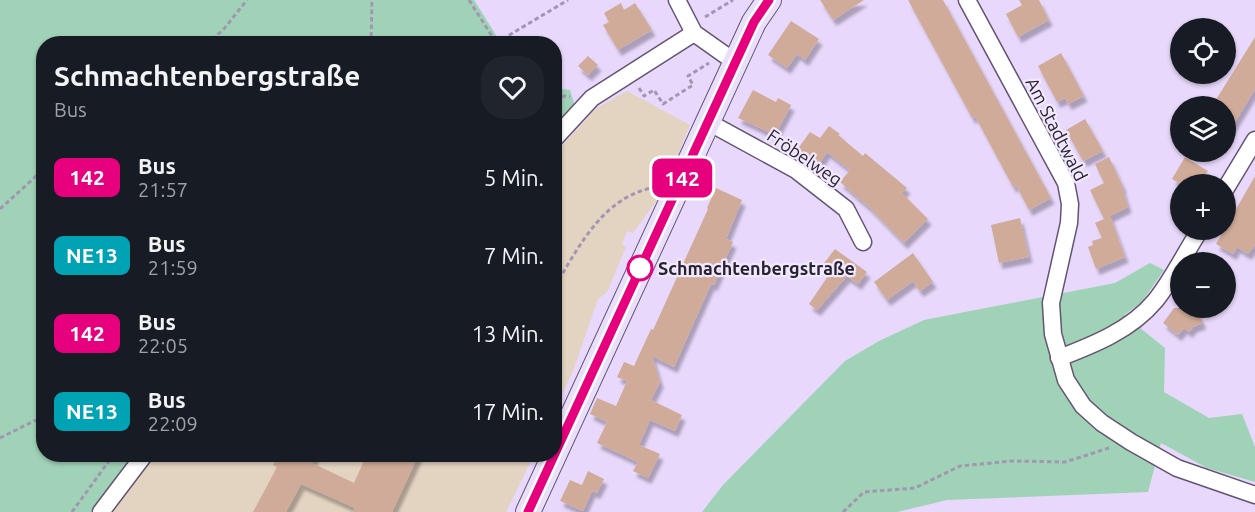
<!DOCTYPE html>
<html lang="de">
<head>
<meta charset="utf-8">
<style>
	:root { --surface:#171b24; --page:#20242c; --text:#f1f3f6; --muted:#9ea1a6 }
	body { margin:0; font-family:Ubuntu,sans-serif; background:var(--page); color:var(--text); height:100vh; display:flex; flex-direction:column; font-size:22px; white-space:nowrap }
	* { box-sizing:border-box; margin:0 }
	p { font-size:20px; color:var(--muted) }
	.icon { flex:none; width:33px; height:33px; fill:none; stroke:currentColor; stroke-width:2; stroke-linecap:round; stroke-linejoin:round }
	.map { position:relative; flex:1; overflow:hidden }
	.sheet { position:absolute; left:36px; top:36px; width:526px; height:426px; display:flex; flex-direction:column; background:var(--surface); border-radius:24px; box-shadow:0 2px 4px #0004 }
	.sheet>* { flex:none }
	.badge { padding:0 12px; border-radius:9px; font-size:21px; line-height:39px }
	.buttons { position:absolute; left:1170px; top:18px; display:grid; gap:12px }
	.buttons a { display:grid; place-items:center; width:66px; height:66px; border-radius:50%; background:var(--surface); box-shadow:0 2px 4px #0004; font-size:30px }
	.map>.badge { position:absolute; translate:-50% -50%; box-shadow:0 0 0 3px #fff }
	.round { display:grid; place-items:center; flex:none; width:63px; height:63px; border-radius:24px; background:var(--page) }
	.summary { display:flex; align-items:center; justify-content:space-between; height:102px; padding:0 18px }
	h1 { font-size:28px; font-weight:700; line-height:45px }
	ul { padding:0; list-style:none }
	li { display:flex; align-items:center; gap:18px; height:78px; padding:0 18px }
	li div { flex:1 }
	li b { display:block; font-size:22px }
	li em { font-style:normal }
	li .badge { min-width:66px; font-weight:700; text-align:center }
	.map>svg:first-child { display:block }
	.education { fill:#e3d3c1 }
	.green { fill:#a0d2b7 }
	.building { fill:#d0ab99; filter:url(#shadow) }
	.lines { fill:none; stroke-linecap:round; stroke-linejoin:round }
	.street-casing { stroke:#635472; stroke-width:19 }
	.secondary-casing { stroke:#635472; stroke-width:26 }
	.path { stroke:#a296b1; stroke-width:3; stroke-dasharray:4.5 3; stroke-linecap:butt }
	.street { stroke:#fff; stroke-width:16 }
	.secondary { stroke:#eadffa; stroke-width:24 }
	.line-casing { stroke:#fff; stroke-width:14 }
	.line { stroke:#e6007e; stroke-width:9 }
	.stop-dot { fill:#fff; stroke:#e6007e; stroke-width:3 }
	.labels { text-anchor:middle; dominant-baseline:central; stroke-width:4.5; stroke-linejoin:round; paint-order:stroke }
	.street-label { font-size:18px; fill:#292330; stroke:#f2e8fd }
	.stop-label { font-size:18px; font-weight:bold; fill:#292330; stroke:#f2e8fd; text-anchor:start }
</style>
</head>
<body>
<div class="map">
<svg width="1255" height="512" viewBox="0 0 1255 512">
	<defs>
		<filter id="shadow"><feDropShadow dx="3.5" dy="6" stdDeviation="1.5" flood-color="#0004"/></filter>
	</defs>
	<rect width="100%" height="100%" fill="#e8d8fb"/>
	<g class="education">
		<polygon points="627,91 690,125 660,196 633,233 627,231 622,244 626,247 607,292 598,299 573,371 555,409 555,153 597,108"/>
		<polygon points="154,455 534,455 506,512 110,512"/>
	</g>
	<g class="green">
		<polygon points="0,0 474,0 501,43 44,44 44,454 132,455 91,512 0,512"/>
		<polygon points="555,88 570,90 575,106 555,128"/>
		<polygon points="1150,263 1164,270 1141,303 1124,315 1165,348 1164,392 1209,418 1242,414 1255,447 1255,482 1207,468 1161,443 1148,492 947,500 897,512 702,512 723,485 845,361 879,341 924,320 1115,283"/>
	</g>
	<g class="building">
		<polygon points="820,0 864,0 833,20"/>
		<polygon points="908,0 943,0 1051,198 1029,210 1016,185 1013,187 975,116 972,118"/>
		<polygon points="1019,0 1039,0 1049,20 1018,37 1006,14 1022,5"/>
		<polygon points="621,3 624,10 635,3 652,30 618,50 603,25 609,22 604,13"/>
		<polygon points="791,21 819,39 805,60 797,54 787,68 768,55"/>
		<polygon points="1255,37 1255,89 1226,137 1226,106 1212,106"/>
		<polygon points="1061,53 1084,96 1068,104 1065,98 1057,102 1038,66"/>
		<polygon points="588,56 598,65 588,75 578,66"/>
		<polygon points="753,90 776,102 778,98 791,105 775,135 738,118"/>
		<polygon points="1085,119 1103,151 1083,161 1066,130"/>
		<polygon points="829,126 840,134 838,135 863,156 865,153 907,188 902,193 928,219 904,243 869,207 840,182 850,170 827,152 818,165 797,150 810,132 820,138"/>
		<polygon points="1109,157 1123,187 1122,188 1128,207 1110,216 1125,257 1096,269 1088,247 1093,245 1092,241 1102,238 1095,223 1104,219 1090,190 1104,183 1095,164"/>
		<polygon points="1185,157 1208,171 1199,184 1181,184 1172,179"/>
		<polygon points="1255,176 1255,245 1248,254 1237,247 1233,254 1216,244"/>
		<polygon points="716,188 742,200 726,239 733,242 714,285 711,284 674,367 652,356 660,382 651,400 682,415 675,431 650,420 639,445 660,454 648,478 633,471 638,462 597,443 607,422 590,414 597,398 616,406 627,381 617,377 624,362 634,366 651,329 653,330 708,209 707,208"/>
		<polygon points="1020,218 1029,257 999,263 991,225"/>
		<polygon points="835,249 867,272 858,284 847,276 817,310 809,304 830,273 821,267"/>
		<polygon points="913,253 933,282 920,291 913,281 887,300 874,282"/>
		<polygon points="1174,308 1191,308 1197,311 1203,323 1193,327 1189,332 1184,328 1178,335 1163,323"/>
		<polygon points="278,454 316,454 312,463 354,483 367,454 419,454 392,512 353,512 355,508 301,484 286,512 253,512 277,467 273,465"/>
		<polygon points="588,471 604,479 597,493 592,491 583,511 560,501 570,480 582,485"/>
	</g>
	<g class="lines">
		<defs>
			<g id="street">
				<polyline points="677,0 694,33 735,62"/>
				<polyline points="967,0 1066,183 1070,204 1069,223 1051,303 1053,334 1066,380 1083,406 1102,423 1131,442 1177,468 1255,495"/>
				<polyline points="708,122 796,170 846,209 863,242"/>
				<polyline points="555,138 592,98 694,33"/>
				<polyline points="1226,188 1255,140"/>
				<path d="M1059 358C1093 345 1131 330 1155 301 1171 282 1186 251 1200 230"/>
				<polyline points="101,512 145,454"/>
			</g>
			<polyline id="secondary" points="528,512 754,22 769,0"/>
		</defs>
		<use href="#street" class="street-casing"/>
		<use href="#secondary" class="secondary-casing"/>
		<g class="path">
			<polyline points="469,0 497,44"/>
			<polyline points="705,17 733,0"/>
			<polyline points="496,43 568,0"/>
			<polyline points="206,44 223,30 247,0"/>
			<polyline points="371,44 372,0"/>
			<polyline points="639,88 644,96 654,90 663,104 693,85 688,76 709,63"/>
			<polyline points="555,100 564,96 570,97"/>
			<polyline points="0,209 44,169"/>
			<path d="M555 286C580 245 604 195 657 187"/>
			<polyline points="0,438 44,416"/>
			<polyline points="72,512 114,454"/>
			<polyline points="843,512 864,492 915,488 960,466 1013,461 1065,462 1109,448"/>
		</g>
		<use href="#street" class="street"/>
		<use href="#secondary" class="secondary"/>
	</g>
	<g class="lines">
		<defs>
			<polyline id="line" points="528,512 754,22 769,0"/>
		</defs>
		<use href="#line" class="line-casing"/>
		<use href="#line" class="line"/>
	</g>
	<circle class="stop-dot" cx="640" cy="268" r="12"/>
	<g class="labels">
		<g class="street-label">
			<text transform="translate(1057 129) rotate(63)">Am Stadtwald</text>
			<text transform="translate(805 157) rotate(34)">Fröbelweg</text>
		</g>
		<g class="stop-label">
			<text x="658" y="268">Schmachtenbergstraße</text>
		</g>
	</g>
</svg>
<div class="buttons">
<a><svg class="icon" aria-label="locate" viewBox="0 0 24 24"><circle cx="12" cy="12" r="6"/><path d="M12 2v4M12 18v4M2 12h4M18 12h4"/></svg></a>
<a><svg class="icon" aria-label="layers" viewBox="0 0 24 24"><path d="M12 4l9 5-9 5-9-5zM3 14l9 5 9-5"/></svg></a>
<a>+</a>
<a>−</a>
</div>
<b class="badge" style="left:682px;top:178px;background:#e6007e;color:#fff">142</b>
<section class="sheet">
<div class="summary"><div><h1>Schmachtenbergstraße</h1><p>Bus</p></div><a class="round"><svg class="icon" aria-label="heart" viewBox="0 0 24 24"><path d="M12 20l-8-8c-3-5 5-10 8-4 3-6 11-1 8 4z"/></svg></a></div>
<ul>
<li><span class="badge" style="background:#e6007e;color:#fff">142</span><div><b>Bus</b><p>21:57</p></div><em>5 Min.</em></li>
<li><span class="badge" style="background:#00a3b4;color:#fff">NE13</span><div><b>Bus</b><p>21:59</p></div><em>7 Min.</em></li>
<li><span class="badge" style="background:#e6007e;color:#fff">142</span><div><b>Bus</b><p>22:05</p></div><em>13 Min.</em></li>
<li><span class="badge" style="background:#00a3b4;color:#fff">NE13</span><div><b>Bus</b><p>22:09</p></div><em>17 Min.</em></li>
</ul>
</section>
</div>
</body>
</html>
